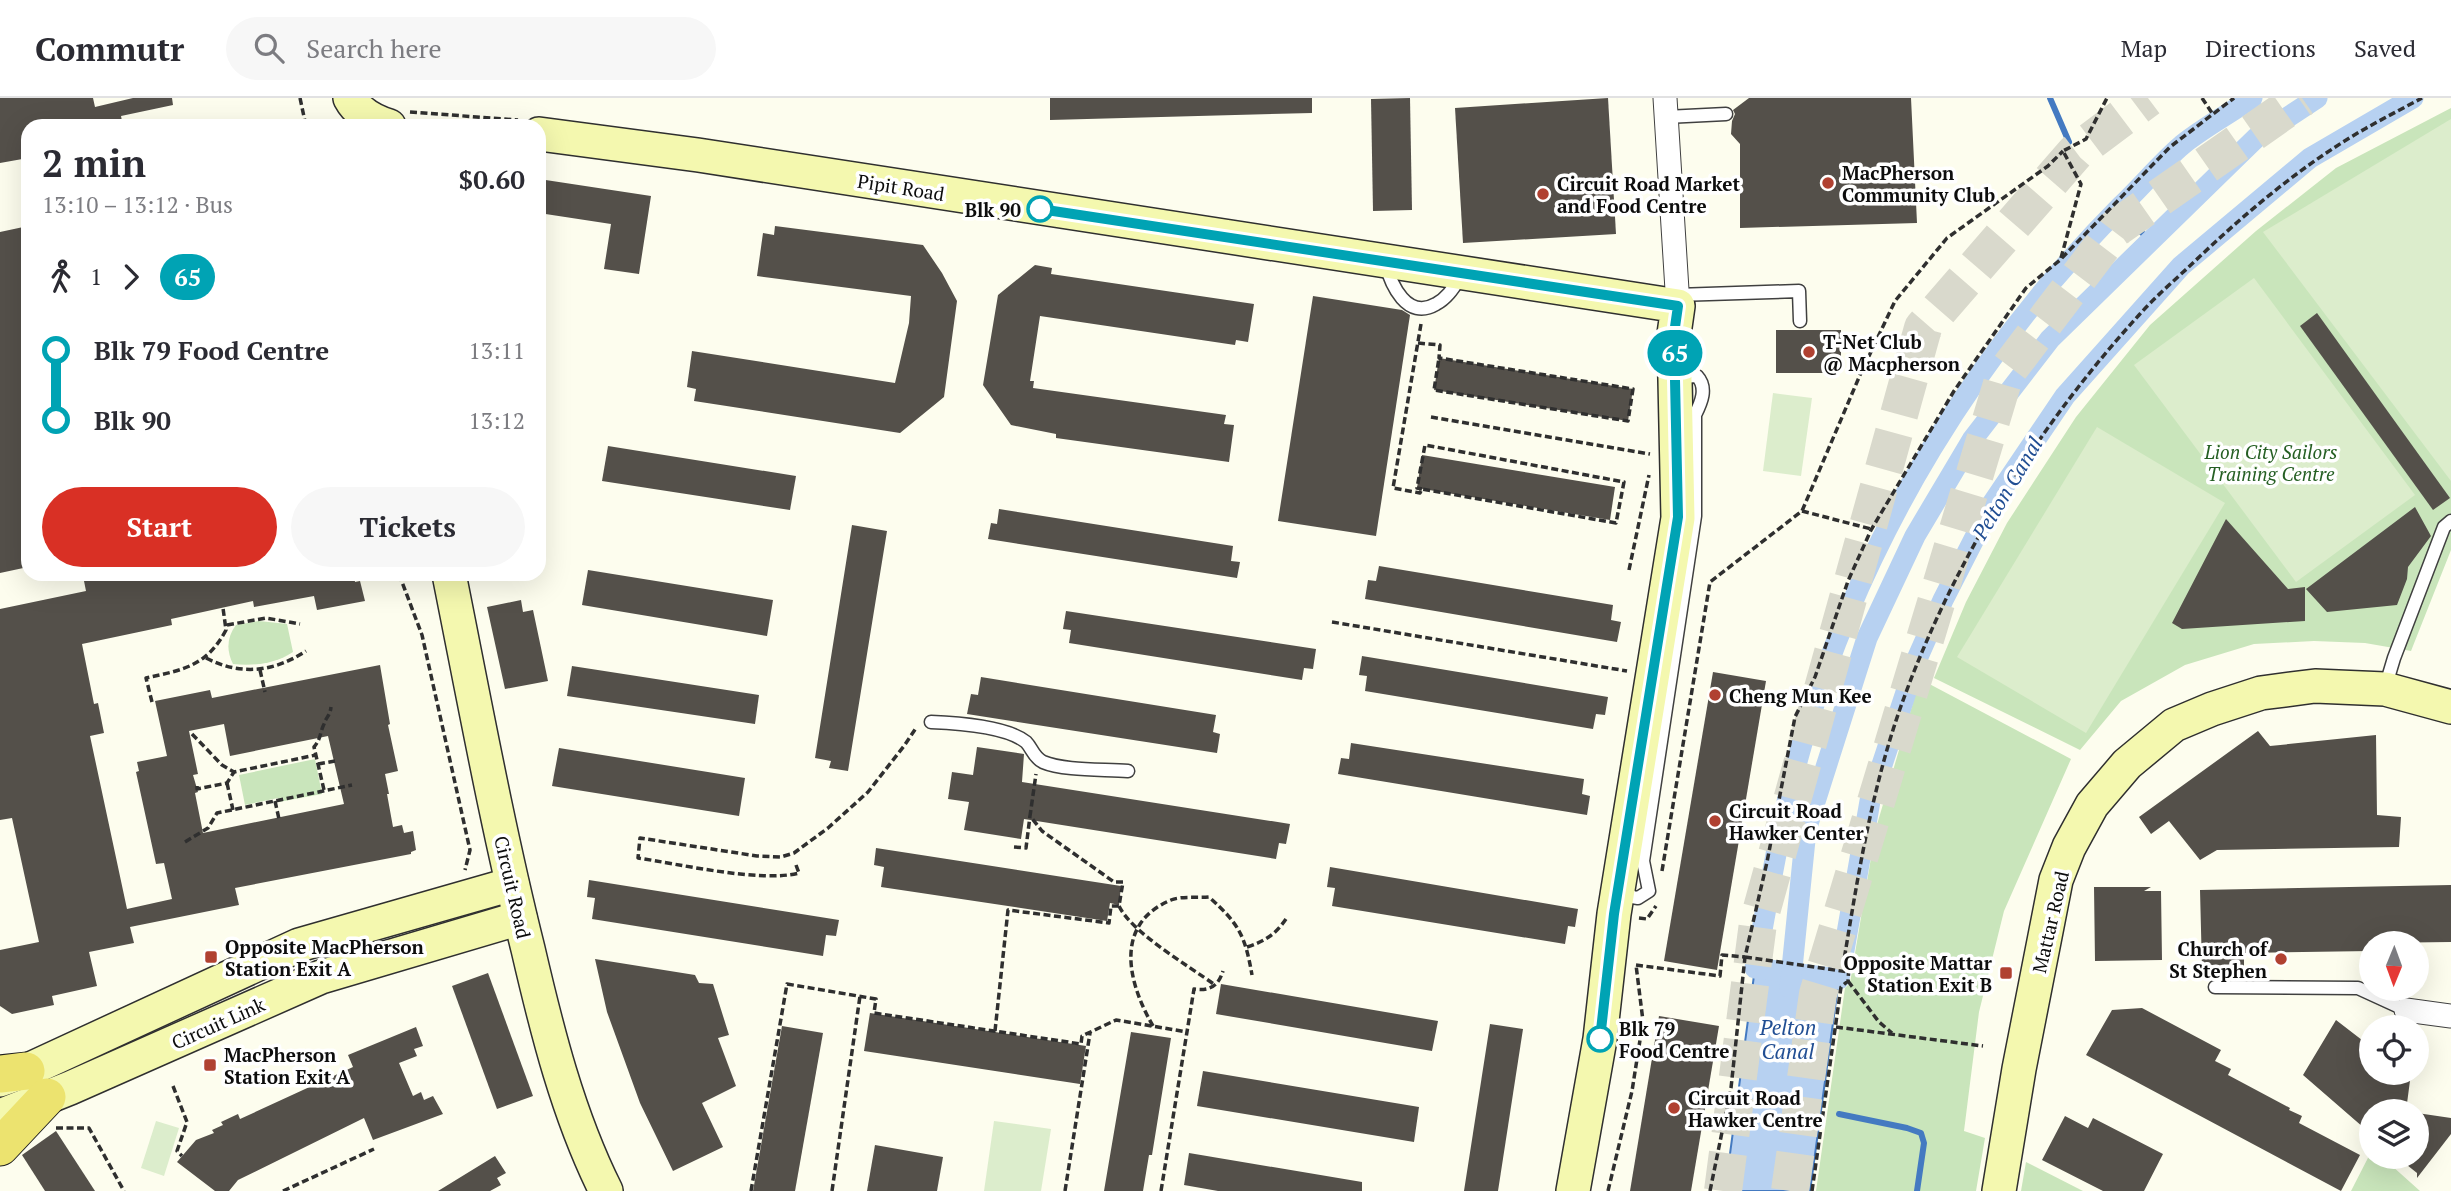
<!DOCTYPE html>
<html lang="en">
<head>
<meta charset="utf-8">
<style>
	:root { --surface:#fff; --page:#f7f7f7; --text:#2b2b33; --muted:#7c7c81; --line:#e1e1e2; --accent:#d93025 }
	body { margin:0; font-family:"PT Serif",serif; background:var(--page); color:var(--text); height:100vh; display:flex; flex-direction:column; font-size:26px; white-space:nowrap }
	* { box-sizing:border-box; margin:0 }
	p { font-size:23px; color:var(--muted) }
	.icon { flex:none; width:38px; height:38px; fill:none; stroke:currentColor; stroke-width:2; stroke-linecap:round; stroke-linejoin:round }
	.map { position:relative; flex:1; overflow:hidden }
	.side { position:absolute; left:21px; top:21px; width:525px; height:462px; display:flex; flex-direction:column; background:var(--surface); border-radius:21px; box-shadow:0 7px 28px #0002 }
	.side>* { flex:none }
	.badge { padding:0 14px; border-radius:23px; font-size:24px; line-height:46px }
	.needle { width:46px; rotate:181deg }
	.controls { position:absolute; left:2359px; top:833px; display:grid; gap:14px }
	.controls a { display:grid; place-items:center; width:70px; height:70px; border-radius:50%; background:var(--surface); box-shadow:0 7px 28px #0002; font-size:35px }
	.map>.badge { position:absolute; translate:-50% -50%; box-shadow:0 0 0 4px #fff }
	.legs { display:flex; align-items:center; gap:10px; height:77px; padding:0 21px; font-size:23px }
	.legs p { margin-inline-start:auto }
	.head { display:flex; align-items:center; justify-content:space-between; height:119px; padding:0 21px }
	h1 { font-size:38px; font-weight:600; line-height:52px }
	.action { display:flex; gap:14px; margin-top:auto; padding:14px 21px }
	.action a { flex:1; height:80px; border-radius:42px; background:var(--accent); color:#fff; font-size:28px; font-weight:600; line-height:80px; text-align:center }
	.action a+a { background:var(--page); color:var(--text) }
	ul { padding:0 21px; list-style:none }
	li { display:flex; align-items:center; gap:24px; height:70px; font-size:26px }
	li i { display:grid; place-items:center; width:10px; height:100%; margin:0 9px; background:currentColor }
	li i::after { content:''; width:18px; height:18px; margin:-9px; border:5px solid; border-radius:50%; background:var(--surface) }
	li p { margin-inline-start:auto }
	li:first-child i { background:linear-gradient(#0000 50%,currentColor 0) }
	li:last-child i { background:linear-gradient(currentColor 50%,#0000 0) }
	header { display:flex; align-items:center; gap:42px; box-sizing:border-box; height:98px; padding:0 35px; background:var(--surface); border-bottom:2px solid var(--line) }
	header strong { font-size:33px }
	nav { display:flex; gap:38px; margin-inline-start:auto; font-size:24px }
	.search { width:490px; height:63px; background:var(--page); display:flex; align-items:center; gap:18px; box-sizing:border-box; padding:0 24px; border-radius:38px; color:var(--muted); font-size:26px }
	.map>svg:first-child { display:block }
	.green { fill:#c9e5bb }
	.pitch { fill:#dcedcc }
	.water { fill:#b7d1f1; stroke:#447ac1; stroke-width:2 }
	.lines { fill:none; stroke-linecap:round; stroke-linejoin:round }
	.stream { stroke:#447ac1; stroke-width:6 }
	.canal { stroke:#b7d1f1; stroke-width:21 }
	.building { fill:#54504a; fill-rule:evenodd }
	.highway-tunnel { stroke:#d9d9cc; stroke-width:38; stroke-dasharray:38 19; stroke-linecap:butt }
	.lane-casing { stroke:#404040; stroke-width:15 }
	.street-casing { stroke:#404040; stroke-width:25 }
	.secondary-casing { stroke:#2f2f2f; stroke-width:36 }
	.primary-casing { stroke:#1e1e1e; stroke-width:39 }
	.path { stroke:#2f2f2f; stroke-width:3.5; stroke-dasharray:7 3.5; stroke-linecap:butt }
	.lane { stroke:#fff; stroke-width:12 }
	.street { stroke:#fff; stroke-width:23 }
	.secondary { stroke:#f4f8af; stroke-width:33 }
	.primary { stroke:#ece36f; stroke-width:37 }
	.path-bridge { stroke:#2f2f2f; stroke-width:3.5; stroke-dasharray:7 3.5; stroke-linecap:butt }
	.line-1-casing { stroke:#fff; stroke-width:16 }
	.line-1 { stroke:#00a3b4; stroke-width:10 }
	.poi-dot { fill:#b04131; stroke:#fff; stroke-width:2.5 }
	.stop-1-dot { fill:#fff; stroke:#00a3b4; stroke-width:3.5 }
	.labels { text-anchor:middle; dominant-baseline:central; stroke-width:7; stroke-linejoin:round; paint-order:stroke }
	.poi-label { font-size:19px; font-weight:bold; fill:#0d0d0d; stroke:#fff; text-anchor:start }
	.street-label { font-size:19px; fill:#0d0d0d; stroke:#fff }
	.stop-label { font-size:19px; font-weight:bold; fill:#0d0d0d; stroke:#fff; text-anchor:end }
	.park-label { font-size:19px; font-style:italic; fill:#255f23; stroke:#fff }
	.water-label { font-size:21px; font-style:italic; fill:#214e93; stroke:#fff }
</style>
</head>
<body>
<header>
<strong>Commutr</strong>
<div class="search"><svg class="icon" aria-label="search" viewBox="0 0 24 24"><circle cx="10" cy="10" r="6"/><path d="M15 15l6 6"/></svg>Search here</div>
<nav><a>Map</a><a>Directions</a><a>Saved</a></nav>
</header>
<div class="map">
<svg width="2451" height="1093" viewBox="0 0 2451 1093">
	<rect width="100%" height="100%" fill="#fdfdee"/>
	<g class="green">
		<polygon points="2451,10 2451,452 2411,553 2365,545 2314,543 2254,546 2185,567 2121,603 2080,652 1934,580 1966,504 2007,425 2076,319 2150,227 2256,133 2336,70"/>
		<path d="M259 523 287 526 293 554C275 566 254 568 233 566 226 552 227 539 236 527Z"/>
		<polygon points="1920,581 2071,661 2004,813 1979,914 1964,1033 1985,1040 1976,1093 1816,1093 1845,890 1850,885 1876,730"/>
		<polygon points="315,661 322,696 279,704 278,700 245,707 239,677"/>
		<polygon points="2371,1054 2371,1059 2382,1059 2420,1093 2351,1093"/>
		<polygon points="2026,1064 2083,1093 2021,1093"/>
	</g>
	<g class="pitch">
		<polygon points="2451,21 2451,383 2263,134"/>
		<polygon points="2254,180 2415,397 2296,484 2134,267"/>
		<polygon points="1773,295 1812,300 1801,378 1763,373"/>
		<polygon points="2097,329 2225,405 2086,635 1957,559"/>
		<polygon points="156,1023 179,1030 164,1078 141,1070"/>
		<polygon points="994,1023 1051,1031 1041,1093 984,1093"/>
	</g>
	<polygon class="water" points="1755,870 1839,881 1810,1093 1725,1093"/>
	<g class="lines">
		<g class="stream">
			<polyline points="2050,0 2069,44"/>
			<polyline points="2116,114 2152,143"/>
			<polyline points="1839,1016 1907,1030 1921,1035 1924,1045 1917,1093"/>
		</g>
		<g class="canal">
			<path d="M2252 0C2229 16 2203 30 2182 47 2161 65 2142 88 2122 107 1977 253 1865 435 1806 632 1782 710 1770 791 1755 870L1839 881 1870 703 1917 561 1943 502 1992 406 2065 298 2181 168 2310 60 2413 0"/>
			<polyline points="1790,890 1806,732 1867,540 1915,438 1972,342 2050,241 2256,40 2317,0"/>
		</g>
	</g>
	<g class="building">
		<polygon points="0,0 93,0 95,9 133,0 172,0 173,7 121,18 123,28 28,28 28,60 0,65"/>
		<polygon points="1050,0 1312,0 1312,15 1050,22"/>
		<polygon points="1410,0 1412,112 1373,113 1371,1"/>
		<polygon points="1608,0 1616,136 1463,145 1455,10"/>
		<polygon points="1749,0 1911,0 1917,125 1740,130 1740,46 1731,36 1732,23 1735,16 1733,12"/>
		<polygon points="539,81 651,98 639,176 604,171 611,126 539,115"/>
		<polygon points="28,128 28,191 22,192 28,221 28,469 0,475 0,134"/>
		<polygon points="775,128 923,147 942,175 957,203 944,299 900,335 694,303 696,291 687,289 692,253 895,285 909,225 911,198 757,178 763,135 774,137"/>
		<polygon points="1035,167 1052,170 1051,176 1254,206 1248,244 1236,242 1235,247 1040,218 1030,283 1034,283 1033,290 1226,317 1224,326 1234,327 1229,364 1056,340 1056,336 1011,327 983,287 998,197"/>
		<polygon points="1313,198 1402,212 1410,217 1376,438 1278,423"/>
		<polygon points="2317,215 2450,400 2433,412 2300,228"/>
		<rect x="1776" y="232" width="65" height="43"/>
		<polygon points="1439,260 1633,291 1628,323 1434,292"/>
		<polygon points="608,348 796,378 790,412 602,383"/>
		<polygon points="1422,357 1615,389 1610,422 1417,390"/>
		<polygon points="2415,409 2431,438 2408,469 2407,481 2397,507 2327,514 2306,491"/>
		<polygon points="999,411 1233,448 1231,463 1240,464 1237,480 988,441 991,425 997,426"/>
		<polygon points="2226,421 2288,491 2305,489 2305,523 2182,531 2172,525"/>
		<polygon points="852,427 887,433 848,673 829,670 831,663 815,660"/>
		<polygon points="1379,468 1613,507 1611,522 1621,524 1617,544 1365,501 1368,482 1376,483"/>
		<polygon points="588,472 773,502 767,538 582,507"/>
		<path d="M132 476H337L338 480 354 476 355 484 360 483 365 503 317 512 314 498 254 509 253 503 171 521 172 527 82 546 94 606 98 605 104 635 90 638 127 811 172 801 164 765 156 766 136 674 139 673 137 664 167 658 155 603 210 592 212 600 380 567 390 626 388 627 398 673 385 676 389 696H387L393 729 402 727 404 735 413 733 416 752 411 754V756L235 790 239 807 130 829 134 845 89 854 97 888 52 898 54 907 12 916 0 908V852L39 844 12 720 0 722V511L86 493 84 483 110 477 111 481ZM224 626 230 658 328 638 344 706 203 735 195 695 198 694 193 677 198 676 189 633Z"/>
		<polygon points="521,502 523,514 533,512 548,583 505,591 487,509"/>
		<polygon points="1066,513 1316,551 1313,571 1304,570 1302,582 1069,545 1071,532 1063,531"/>
		<polygon points="1362,558 1608,599 1605,617 1596,616 1593,631 1365,593 1367,578 1359,577"/>
		<polygon points="572,568 759,597 755,626 567,598"/>
		<polygon points="1713,574 1766,583 1717,872 1664,863"/>
		<polygon points="981,579 1216,617 1213,634 1220,636 1217,655 967,616 971,596 978,597"/>
		<polygon points="2258,633 2270,648 2376,637 2377,717 2401,719 2399,749 2217,752 2200,762 2169,723 2151,736 2139,719"/>
		<polygon points="1351,645 1584,681 1582,696 1590,698 1587,717 1338,676 1341,660 1349,661"/>
		<polygon points="977,649 1024,656 1022,684 1290,726 1286,746 1279,745 1276,761 1024,721 1021,741 964,732 969,704 948,701 952,674 973,677"/>
		<polygon points="559,650 745,680 739,718 552,688"/>
		<polygon points="876,750 1121,788 1119,807 1110,805 1107,823 881,789 884,769 874,767"/>
		<polygon points="1330,769 1578,811 1575,829 1568,828 1565,846 1332,808 1335,790 1327,789"/>
		<polygon points="589,782 839,822 836,838 826,837 823,858 592,821 595,800 587,799"/>
		<polygon points="2451,787 2451,844 2371,845 2371,853 2244,855 2244,872 2202,871 2200,792"/>
		<polygon points="2094,789 2151,789 2144,793 2161,793 2162,862 2095,863"/>
		<polygon points="595,861 695,877 699,885 713,886 729,937 718,940 736,988 702,1005 723,1049 673,1073 640,1005 607,914"/>
		<polygon points="488,875 533,998 497,1011 452,888"/>
		<polygon points="1221,886 1438,923 1432,953 1216,916"/>
		<polygon points="2142,910 2221,952 2215,963 2231,971 2228,977 2290,1010 2289,1012 2302,1018 2299,1025 2360,1057 2341,1093 2086,957 2112,912"/>
		<polygon points="870,915 1086,948 1080,986 864,953"/>
		<polygon points="1659,918 1719,928 1691,1093 1630,1093"/>
		<polygon points="2336,922 2371,949 2371,975 2411,975 2406,1013 2371,1013 2371,1036 2303,977"/>
		<polygon points="1490,926 1523,931 1498,1093 1464,1093"/>
		<polygon points="782,928 823,935 795,1093 753,1093"/>
		<polygon points="416,929 423,948 414,951 417,958 399,965 413,998 421,994 424,1002 433,998 443,1016 373,1042 364,1020 238,1082 229,1093 215,1093 177,1064 196,1042 214,1035 212,1032 223,1027 221,1024 238,1016 240,1021 353,969 348,957"/>
		<polygon points="1131,934 1171,940 1152,1057 1149,1057 1143,1093 1104,1093"/>
		<polygon points="1203,973 1419,1009 1414,1044 1197,1008"/>
		<polygon points="2417,1015 2451,1020 2451,1036 2417,1080 2417,1075 2397,1059 2417,1059"/>
		<polygon points="2065,1018 2088,1030 2093,1020 2163,1056 2144,1093 2103,1093 2042,1062"/>
		<polygon points="56,1033 95,1093 45,1093 22,1057"/>
		<polygon points="875,1047 943,1059 937,1093 867,1093"/>
		<polygon points="1189,1055 1362,1084 1362,1093 1218,1093 1184,1087"/>
		<polygon points="495,1058 506,1075 497,1080 501,1087 490,1093 438,1093"/>
	</g>
	<g class="lines">
		<g class="highway-tunnel">
			<polyline points="1723,1093 1758,825 1923,230 2075,55 2148,0"/>
			<polyline points="1790,1093 1818,896 2005,276 2116,130 2302,0"/>
		</g>
		<defs>
			<g id="lane">
				<polyline points="1666,19 1726,16"/>
				<path d="M1385 164C1391 187 1407 223 1436 206 1448 200 1455 187 1462 177"/>
				<polyline points="1677,197 1799,193 1800,223"/>
				<polyline points="2385,590 2394,560 2444,429 2451,423"/>
				<path d="M931 624C956 625 1006 628 1026 644 1032 650 1033 659 1043 664 1064 673 1104 671 1128 673"/>
				<path d="M1622 788 1632 799 1638 800 1649 793 1643 763 1695 418V317C1701 305 1708 290 1697 278L1681 279 1678 282"/>
				<polyline points="2215,889 2358,890 2406,912"/>
			</g>
			<g id="street">
				<polyline points="1665,0 1678,208"/>
				<polyline points="2406,912 2451,918"/>
			</g>
			<g id="secondary">
				<path d="M350 0C358 15 373 23 389 28"/>
				<polyline points="539,36 698,57 1678,208 1674,236 1678,420 1614,816 1600,941 1573,1093"/>
				<path d="M449 476C474 601 497 727 528 851 547 933 568 1017 606 1093"/>
				<polyline points="0,982 26,973 299,847 512,786"/>
				<polyline points="0,1018 70,990 321,879 520,820"/>
				<polyline points="1999,1093 2019,971 2056,782 2069,749 2092,707 2127,666 2174,627 2212,611 2261,595 2315,588 2385,591 2451,609"/>
			</g>
			<g id="primary">
				<polyline points="0,976 26,973"/>
				<polyline points="0,1049 47,999"/>
			</g>
		</defs>
		<use href="#lane" class="lane-casing"/>
		<use href="#street" class="street-casing"/>
		<use href="#secondary" class="secondary-casing"/>
		<use href="#primary" class="primary-casing"/>
		<g class="path">
			<polyline points="300,0 306,28"/>
			<polyline points="2202,0 2212,15"/>
			<polyline points="410,14 518,22"/>
			<polyline points="2061,160 2081,86 2063,53 2086,41 2107,0"/>
			<polyline points="1421,226 1393,390 1420,395 1422,391 1616,425 1624,384 1425,347 1417,390 1422,391"/>
			<polyline points="1418,245 1440,247 1439,260 1633,291 1628,323 1434,292 1439,260"/>
			<polyline points="1431,319 1650,356"/>
			<polyline points="1802,413 1871,431"/>
			<polyline points="1629,472 1649,377"/>
			<polyline points="399,476 422,537 470,752 465,772"/>
			<polyline points="1332,524 1627,573"/>
			<polyline points="227,527 266,520 300,526"/>
			<path d="M206 560C241 578 274 574 306 553"/>
			<polyline points="260,572 265,594"/>
			<path d="M152 604 146 580C183 572 207 568 226 532L223 510"/>
			<polyline points="192,636 222,667 234,674 316,657"/>
			<polyline points="318,666 335,663"/>
			<polyline points="227,685 233,712"/>
			<polyline points="197,688 197,691 227,685 234,674"/>
			<path d="M324 692 314 649C321 641 320 634 324 626 326 619 330 618 331 609"/>
			<polyline points="275,703 279,721"/>
			<polyline points="185,744 208,730 217,715 352,687"/>
			<polyline points="1014,749 1026,750 1030,718"/>
			<path d="M796 767 799 775C761 785 679 766 638 760L640 740 757 758 781 759 794 755 828 730 868 694 904 648 916 630"/>
			<polyline points="1662,773 1710,484 1802,413 1860,277 1895,203 1947,140 2048,68 2063,53"/>
			<path d="M1119 808C1132 835 1189 868 1215 887"/>
			<polyline points="1639,820 1647,821 1656,808"/>
			<path d="M1247 849C1265 843 1275 837 1286 821"/>
			<polyline points="1636,867 1720,878 1722,857 1745,859"/>
			<polyline points="1848,883 1879,924 1892,935"/>
			<path d="M1153 928C1128 885 1113 826 1171 802 1181 798 1197 800 1209 799 1239 826 1245 837 1252 877"/>
			<polyline points="1836,929 1983,948"/>
			<polyline points="995,933 1008,812 1109,825 1111,808 1119,808 1123,784 1114,784 1042,733 1030,718 1036,676"/>
			<polyline points="173,988 187,1024 177,1053 182,1058"/>
			<polyline points="56,1030 89,1030 124,1093"/>
			<polyline points="283,1093 374,1051"/>
			<polyline points="751,1093 787,886 876,901 874,915 1081,946 1082,938 1116,922 1187,934"/>
			<polyline points="832,1093 860,898"/>
			<polyline points="1065,1093 1090,935"/>
			<path d="M1161 1093 1194 891C1209 893 1218 889 1223 873"/>
			<polyline points="1608,1093 1632,993 1643,923 1636,867"/>
			<polyline points="1710,1093 1731,990 1745,859 1767,764 1795,619 1815,579 1848,483 1871,432 1954,293 2026,190 2060,162 2170,49 2234,0"/>
			<path d="M1812 1093 1841 889 1848 883 1849 866 1844 862C1858 777 1872 690 1901 608 1952 465 2037 329 2139 217 2156 198 2176 181 2194 164 2242 118 2294 74 2351 39 2374 25 2398 13 2422 0"/>
		</g>
		<use href="#lane" class="lane"/>
		<use href="#street" class="street"/>
		<use href="#secondary" class="secondary"/>
		<use href="#primary" class="primary"/>
		<polyline class="path-bridge" points="1745,859 1848,874"/>
	</g>
	<g class="lines">
		<defs>
			<polyline id="line-1" points="1040,111 1678,208 1674,236 1678,419 1614,816 1600,941"/>
		</defs>
		<use href="#line-1" class="line-1-casing"/>
		<use href="#line-1" class="line-1"/>
	</g>
	<g class="poi-dot">
		<circle cx="1828" cy="85" r="7"/>
		<circle cx="1543" cy="96" r="7"/>
		<circle cx="1809" cy="254" r="7"/>
		<circle cx="1715" cy="597" r="7"/>
		<circle cx="1715" cy="723" r="7"/>
		<rect x="204" y="852" width="14" height="14" rx="3.5"/>
		<circle cx="2281" cy="861" r="7"/>
		<rect x="1999" y="868" width="14" height="14" rx="3.5"/>
		<rect x="203" y="960" width="14" height="14" rx="3.5"/>
		<circle cx="1674" cy="1010" r="7"/>
	</g>
	<g class="stop-1-dot">
		<circle cx="1040" cy="111" r="12"/>
		<circle cx="1600" cy="941" r="12"/>
	</g>
	<g class="labels">
		<g class="poi-label">
			<text x="1842" y="74">MacPherson<tspan x="1842" dy="22">Community Club</tspan></text>
			<text x="1557" y="85">Circuit Road Market<tspan x="1557" dy="22">and Food Centre</tspan></text>
			<text x="1823" y="243">T-Net Club<tspan x="1823" dy="22">@ Macpherson</tspan></text>
			<text x="1729" y="597">Cheng Mun Kee</text>
			<text x="1729" y="712">Circuit Road<tspan x="1729" dy="22">Hawker Center</tspan></text>
			<text x="225" y="848">Opposite MacPherson<tspan x="225" dy="22">Station Exit A</tspan></text>
			<text x="2267" y="850" text-anchor="end">Church of<tspan x="2267" dy="22">St Stephen</tspan></text>
			<text x="1992" y="864" text-anchor="end">Opposite Mattar<tspan x="1992" dy="22">Station Exit B</tspan></text>
			<text x="224" y="956">MacPherson<tspan x="224" dy="22">Station Exit A</tspan></text>
			<text x="1688" y="999">Circuit Road<tspan x="1688" dy="22">Hawker Centre</tspan></text>
		</g>
		<g class="street-label">
			<text transform="translate(901 89) rotate(9)">Pipit Road</text>
			<text transform="translate(513 789) rotate(77)">Circuit Road</text>
			<text transform="translate(2050 824) rotate(-77)">Mattar Road</text>
			<text transform="translate(218 925) rotate(-24)">Circuit Link</text>
		</g>
		<g class="stop-label">
			<text x="1021" y="111">Blk 90</text>
			<text x="1619" y="930" text-anchor="start">Blk 79<tspan x="1619" dy="22">Food Centre</tspan></text>
		</g>
		<g class="park-label">
			<text x="2271" y="353">Lion City Sailors<tspan x="2271" dy="22">Training Centre</tspan></text>
		</g>
		<g class="water-label">
			<text transform="translate(2007 390) rotate(-59)">Pelton Canal</text>
			<text x="1788" y="929">Pelton<tspan x="1788" dy="24">Canal</tspan></text>
		</g>
	</g>
</svg>
<div class="controls">
<a><svg class="needle" viewBox="-14 -14 28 28"><path d="M0-13l5 13h-10z" fill="#e53935"/><path d="M0 13l5-13h-10z" fill="#7c7c81"/></svg></a>
<a><svg class="icon" aria-label="locate" viewBox="0 0 24 24"><circle cx="12" cy="12" r="6"/><path d="M12 2v4M12 18v4M2 12h4M18 12h4"/></svg></a>
<a><svg class="icon" aria-label="layers" viewBox="0 0 24 24"><path d="M12 4l9 5-9 5-9-5zM3 14l9 5 9-5"/></svg></a>
</div>
<b class="badge" style="left:1675px;top:255px;background:#00a3b4;color:#fff">65</b>
<section class="side">
<div class="head"><div><h1>2 min</h1><p>13:10 – 13:12 · Bus</p></div><b>$0.60</b></div>
<div class="legs"><svg class="icon" aria-label="walk" viewBox="0 0 24 24"><circle cx="13" cy="4" r="2"/><path d="M13 8l-2 6 4 7M11 14l-3 7M7 12l3-4h3l4 4"/></svg>1<svg class="icon" aria-label="forward" viewBox="0 0 24 24"><path d="M9 5l7 7-7 7"/></svg><b class="badge" style="background:#00a3b4;color:#fff">65</b></div>
<ul>
<li><i style="color:#00a3b4"></i><b>Blk 79 Food Centre</b><p>13:11</p></li>
<li><i style="color:#00a3b4"></i><b>Blk 90</b><p>13:12</p></li>
</ul>
<div class="action"><a>Start</a><a>Tickets</a></div>
</section>
</div>
</body>
</html>
